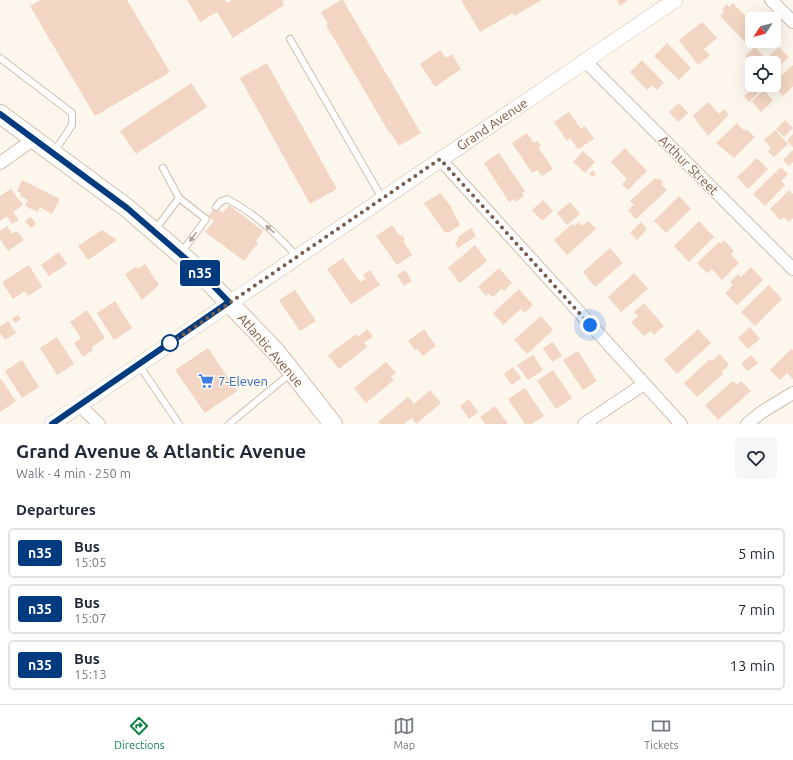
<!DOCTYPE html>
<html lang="en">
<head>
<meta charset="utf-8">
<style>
	:root { --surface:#fff; --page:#f6f6f7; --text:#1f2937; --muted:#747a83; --line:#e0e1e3; --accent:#0b8043 }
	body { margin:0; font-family:Ubuntu,sans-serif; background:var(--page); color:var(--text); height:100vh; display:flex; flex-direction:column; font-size:15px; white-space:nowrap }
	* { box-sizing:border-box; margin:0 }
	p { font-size:13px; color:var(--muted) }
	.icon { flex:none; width:22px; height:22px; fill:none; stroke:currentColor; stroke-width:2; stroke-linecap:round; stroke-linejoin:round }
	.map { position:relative; height:424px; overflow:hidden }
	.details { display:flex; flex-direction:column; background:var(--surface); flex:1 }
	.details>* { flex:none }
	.badge { padding:0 8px; border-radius:3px; font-size:14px; line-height:26px }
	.needle { width:26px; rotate:234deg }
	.tools { position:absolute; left:745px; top:12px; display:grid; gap:8px }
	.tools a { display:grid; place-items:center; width:36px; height:36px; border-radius:6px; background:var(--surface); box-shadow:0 4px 16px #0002; font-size:20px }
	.you { position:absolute; width:20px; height:20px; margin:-10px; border:3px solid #fff; border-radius:50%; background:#1a73e8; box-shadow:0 0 0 6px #1a73e833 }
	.map>.badge { position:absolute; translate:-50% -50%; box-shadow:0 0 0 2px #fff }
	h2 { padding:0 16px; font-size:15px; line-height:36px }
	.round { display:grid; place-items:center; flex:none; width:42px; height:42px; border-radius:6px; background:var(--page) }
	.head { display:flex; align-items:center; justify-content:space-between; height:68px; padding:0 16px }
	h1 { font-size:19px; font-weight:700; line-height:30px }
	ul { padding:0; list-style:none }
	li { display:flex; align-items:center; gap:12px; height:50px; margin:0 8px 6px; padding:0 8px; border:2px solid var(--line); border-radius:6px }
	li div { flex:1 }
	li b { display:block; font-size:15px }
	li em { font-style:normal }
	li .badge { min-width:44px; font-weight:700; text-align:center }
	.menu { display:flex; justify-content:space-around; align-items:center; height:56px; border-top:1px solid var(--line); background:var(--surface); font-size:11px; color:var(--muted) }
	.menu a { display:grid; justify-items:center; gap:2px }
	.menu .on { color:var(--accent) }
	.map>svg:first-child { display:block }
	.building { fill:#f3d5c3 }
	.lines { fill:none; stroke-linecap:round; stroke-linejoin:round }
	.service-casing { stroke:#d1beb0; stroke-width:8 }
	.minor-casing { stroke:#d1beb0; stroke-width:14 }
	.tertiary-casing { stroke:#d1beb0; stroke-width:16 }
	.secondary-casing { stroke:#d6c0b0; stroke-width:20 }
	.service { stroke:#fff; stroke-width:6 }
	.minor { stroke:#fff; stroke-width:12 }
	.tertiary { stroke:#fff; stroke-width:15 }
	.secondary { stroke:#fff; stroke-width:18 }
	.oneway { fill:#af9d94 }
	.line-casing { stroke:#fff; stroke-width:9 }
	.line { stroke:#003b80; stroke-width:6 }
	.walk { stroke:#7a5c4d; stroke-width:4; stroke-dasharray:0 7.2 }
	.stop-dot { fill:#fff; stroke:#003b80; stroke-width:2 }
	.labels { text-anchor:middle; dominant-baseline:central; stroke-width:3; stroke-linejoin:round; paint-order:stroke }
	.street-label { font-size:13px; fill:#7a5c4d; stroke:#fffaf3 }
	.shop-label { font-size:13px; fill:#366cbe; stroke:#fffaf3; text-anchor:start }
</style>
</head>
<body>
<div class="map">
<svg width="793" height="424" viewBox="0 0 793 424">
	<rect width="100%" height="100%" fill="#fdf6ec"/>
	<g class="building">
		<polygon points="41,0 127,0 170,72 95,116 30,6"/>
		<polygon points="187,0 225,0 227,3 232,0 282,0 284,5 233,38 217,12 200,22"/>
		<polygon points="341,0 343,0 421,133 399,146 391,133 390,134 326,25 328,24 321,12"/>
		<polygon points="461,0 542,0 514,16 513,13 480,32"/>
		<polygon points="617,0 628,0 620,6"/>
		<polygon points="733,3 752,23 752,37 746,43 720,16 724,12 722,9 727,4 729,7"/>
		<polygon points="702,22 717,38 704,49 710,55 698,65 679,40"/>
		<polygon points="667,43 691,68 679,80 654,56"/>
		<polygon points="755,47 763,56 755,63 752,63 745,56"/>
		<polygon points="779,47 789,57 774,71 774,63 762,63"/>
		<polygon points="440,50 446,58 452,54 461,69 435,87 420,64"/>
		<polygon points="642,60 664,83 657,90 652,85 647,90 630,72"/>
		<polygon points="267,63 337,189 310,204 240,78"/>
		<polygon points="793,65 793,86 783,96 777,90 780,87 775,82"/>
		<polygon points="191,83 207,107 136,154 120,131"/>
		<polygon points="753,88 758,93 749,102 744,96"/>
		<polygon points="764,90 773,101 761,112 752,101"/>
		<polygon points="708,102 719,114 724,109 729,115 708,136 693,116"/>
		<polygon points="679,103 688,113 678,122 669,112"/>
		<polygon points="569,112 581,129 585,126 594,139 578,149 570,138 567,141 554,122"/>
		<polygon points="785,120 793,128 784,137 776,129"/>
		<polygon points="737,123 744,131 746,129 755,137 734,158 716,143"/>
		<polygon points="775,130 788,144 774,157 768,151 771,148 764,140"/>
		<polygon points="527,133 534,143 538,141 541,146 538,147 553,169 542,176 537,170 532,173 512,143"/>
		<polygon points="793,134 793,147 787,141"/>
		<polygon points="625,148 647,171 628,190 622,184 627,179 611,162"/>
		<polygon points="793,150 793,162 789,166 783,160"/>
		<polygon points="583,151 595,162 585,173 573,162"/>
		<polygon points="499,153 525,191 522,193 524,196 515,202 514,199 509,202 484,163"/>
		<polygon points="757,158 768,169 748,189 737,177"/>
		<polygon points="781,167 788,174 781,181 785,185 765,206 753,194"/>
		<polygon points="593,170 596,174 593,177 589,174"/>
		<polygon points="655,178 657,180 659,178 663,182 661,184 667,190 636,219 628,210 634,205 630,201"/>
		<polygon points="22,180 60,199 52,214 40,207 38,212 25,206 28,200 20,196 21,193 17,191"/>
		<polygon points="11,189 23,205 13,212 19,220 12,224 7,216 0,221 0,196"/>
		<polygon points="789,190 793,194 793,218 789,222 784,217 780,220 770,209"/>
		<polygon points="440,193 452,208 451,208 460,225 448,233 446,232 445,233 424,203"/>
		<polygon points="679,196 691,209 666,233 654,221"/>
		<polygon points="543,200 553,211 542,221 532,210"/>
		<polygon points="570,202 580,214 567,225 557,213"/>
		<polygon points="229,205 263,231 256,241 258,243 244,261 205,232 214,221 208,217 215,207 223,213"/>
		<polygon points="31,217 36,224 31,228 25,221"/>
		<polygon points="588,221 596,229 567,255 554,240 572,224 574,226 579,222 582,226"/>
		<polygon points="699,221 714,237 689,262 674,246"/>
		<polygon points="641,222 647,229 637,240 630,233"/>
		<polygon points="392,225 400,236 402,235 405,240 403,241 412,255 397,265 376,236"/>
		<polygon points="7,226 12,234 17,231 24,240 8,251 0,239 0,231"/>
		<polygon points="471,228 476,236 458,248 455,243 459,239 458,237"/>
		<polygon points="102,230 117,240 88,260 78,246"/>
		<polygon points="724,240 734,251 731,254 739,263 722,280 712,269 707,273 697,263 719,242 720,244"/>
		<polygon points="475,245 487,261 460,283 448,268"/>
		<polygon points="610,248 623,263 595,287 583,272"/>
		<polygon points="59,252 67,264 49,276 41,265"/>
		<polygon points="343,258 360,282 366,279 363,275 370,270 380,285 351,304 327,269"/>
		<polygon points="145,264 159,285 142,300 125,274 136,267 138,269"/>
		<polygon points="29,265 42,287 28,296 25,291 13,299 2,282"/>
		<polygon points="751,267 763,280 737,305 725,293 733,285 730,282 738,274 741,277"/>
		<polygon points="499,268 512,283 504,291 502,288 493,297 489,293 486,296 478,287"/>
		<polygon points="405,270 412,281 404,286 397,275"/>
		<polygon points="634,273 648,289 621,312 608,297"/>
		<polygon points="769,285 782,299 755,326 741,312"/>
		<polygon points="519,289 533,305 525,313 521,309 503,325 493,313"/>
		<polygon points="295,290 316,321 300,331 279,300"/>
		<polygon points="115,301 132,328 114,340 97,313"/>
		<polygon points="644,303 664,326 654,335 651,331 644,336 631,322 638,316 634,312"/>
		<polygon points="87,310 105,338 92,347 93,350 83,357 74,343 81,338 70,322"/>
		<polygon points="18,315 21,319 15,323 12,318"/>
		<polygon points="541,316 553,330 527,354 514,340"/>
		<polygon points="8,321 16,333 5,340 0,333 0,326"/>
		<polygon points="750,327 760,339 748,349 738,338"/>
		<polygon points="367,329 373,336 364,343 367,347 339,369 328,355 356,334 358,337"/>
		<polygon points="424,329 436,346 423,356 417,349 415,350 408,341"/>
		<polygon points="698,329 711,343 677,374 664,360"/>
		<polygon points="57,337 74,364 57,375 40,348"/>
		<polygon points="553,342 562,356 552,362 543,348"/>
		<polygon points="208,348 237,391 205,413 175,370"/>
		<polygon points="791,349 793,350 793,379 787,373 780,380 770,370"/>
		<polygon points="578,351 597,381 583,390 563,360"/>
		<polygon points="720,354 729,365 722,372 723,374 697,397 684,383 710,359 712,361"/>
		<polygon points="533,355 543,370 528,380 517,365"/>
		<polygon points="751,355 758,363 748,371 741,364"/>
		<polygon points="22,360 39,387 22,398 5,371"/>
		<polygon points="386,362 396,373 391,377 394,380 366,403 354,388"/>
		<polygon points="513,367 521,378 512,385 504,374"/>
		<polygon points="553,370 572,398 556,409 537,381"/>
		<polygon points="0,378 16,401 0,412"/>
		<polygon points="733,381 737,385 741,381 751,391 718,420 705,405"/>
		<polygon points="525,388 544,416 532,424 525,424 508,399"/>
		<polygon points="430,390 441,403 416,424 412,418 404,424 380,424 378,422 408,397 414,404"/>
		<polygon points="469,399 478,412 469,419 460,406"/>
		<polygon points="495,406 508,424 485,424 480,417"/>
	</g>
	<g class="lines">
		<defs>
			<g id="service">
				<polyline points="290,39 382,198"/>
				<polyline points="0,58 72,113 72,125 54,152"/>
				<polyline points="179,198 206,219 181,253"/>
				<path d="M216 207 220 202 227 199C255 213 276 234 297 256"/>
				<polyline points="155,230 179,198 163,168"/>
				<polyline points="139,365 179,424"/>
				<polyline points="229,424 291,373"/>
			</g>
			<g id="minor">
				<polyline points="771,0 793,22"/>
				<polyline points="585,61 793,269"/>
				<polyline points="440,159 681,424"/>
				<polyline points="0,163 34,139"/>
				<polyline points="80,406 99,424"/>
				<polyline points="584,424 644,384"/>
				<polyline points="747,424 762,412 793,393"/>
			</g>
			<polyline id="tertiary" points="52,424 675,0"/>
			<polyline id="secondary" points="0,114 127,208 194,266 277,353 333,424"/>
		</defs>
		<use href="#service" class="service-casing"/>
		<use href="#minor" class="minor-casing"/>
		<use href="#tertiary" class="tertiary-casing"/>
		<use href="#secondary" class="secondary-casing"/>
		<use href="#service" class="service"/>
		<use href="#minor" class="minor"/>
		<use href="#tertiary" class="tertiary"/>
		<use href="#secondary" class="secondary"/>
	</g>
	<defs><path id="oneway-solid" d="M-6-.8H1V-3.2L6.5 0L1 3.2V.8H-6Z"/></defs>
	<g class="oneway">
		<use href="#oneway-solid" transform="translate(270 229) rotate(-139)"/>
		<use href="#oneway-solid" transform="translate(193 237) rotate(126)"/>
	</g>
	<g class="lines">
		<defs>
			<polyline id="line" points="0,114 127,208 194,266 229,302 52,424"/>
		</defs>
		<use href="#line" class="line-casing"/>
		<use href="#line" class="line"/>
		<polyline class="walk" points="170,343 165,347 440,159 590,325"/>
	</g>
	<defs>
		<symbol id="supermarket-bare" viewBox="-9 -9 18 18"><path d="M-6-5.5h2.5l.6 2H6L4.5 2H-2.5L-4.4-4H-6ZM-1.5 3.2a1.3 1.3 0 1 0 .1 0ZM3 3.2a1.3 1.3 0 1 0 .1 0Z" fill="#3f7fe0" stroke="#fffaf3" stroke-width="2.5" paint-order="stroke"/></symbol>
	</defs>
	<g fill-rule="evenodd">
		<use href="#supermarket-bare" x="195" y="370" width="22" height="22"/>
	</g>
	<circle class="stop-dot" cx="170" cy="343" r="8"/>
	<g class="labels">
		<g class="street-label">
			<text transform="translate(492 124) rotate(-34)">Grand Avenue</text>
			<text transform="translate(689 165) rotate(45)">Arthur Street</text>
			<text transform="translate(271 350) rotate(49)">Atlantic Avenue</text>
		</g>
		<g class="shop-label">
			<text x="218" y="381">7-Eleven</text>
		</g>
	</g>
</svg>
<div class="tools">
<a><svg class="needle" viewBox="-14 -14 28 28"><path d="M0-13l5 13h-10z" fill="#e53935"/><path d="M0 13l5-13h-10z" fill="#747a83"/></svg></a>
<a><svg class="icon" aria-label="locate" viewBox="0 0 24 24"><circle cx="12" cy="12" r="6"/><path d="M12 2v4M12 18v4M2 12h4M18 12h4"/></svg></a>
</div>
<div class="you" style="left:590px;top:325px"></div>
<b class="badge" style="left:200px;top:273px;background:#003b80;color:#fff">n35</b>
</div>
<section class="details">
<div class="head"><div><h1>Grand Avenue &amp; Atlantic Avenue</h1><p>Walk · 4 min · 250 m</p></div><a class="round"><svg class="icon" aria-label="heart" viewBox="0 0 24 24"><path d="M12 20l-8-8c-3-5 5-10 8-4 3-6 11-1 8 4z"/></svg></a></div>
<h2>Departures</h2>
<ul>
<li><span class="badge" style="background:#003b80;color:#fff">n35</span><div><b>Bus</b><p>15:05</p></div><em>5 min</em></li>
<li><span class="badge" style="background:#003b80;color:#fff">n35</span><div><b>Bus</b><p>15:07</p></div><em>7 min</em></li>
<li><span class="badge" style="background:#003b80;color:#fff">n35</span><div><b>Bus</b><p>15:13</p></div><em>13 min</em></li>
</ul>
</section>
<nav class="menu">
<a class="on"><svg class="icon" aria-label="directions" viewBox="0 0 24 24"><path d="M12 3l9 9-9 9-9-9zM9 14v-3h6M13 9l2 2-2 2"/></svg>Directions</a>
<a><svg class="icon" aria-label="map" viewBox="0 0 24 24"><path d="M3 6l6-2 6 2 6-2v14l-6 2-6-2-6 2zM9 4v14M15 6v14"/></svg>Map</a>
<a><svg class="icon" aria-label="tickets" viewBox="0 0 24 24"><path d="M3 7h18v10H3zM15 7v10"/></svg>Tickets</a>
</nav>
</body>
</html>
